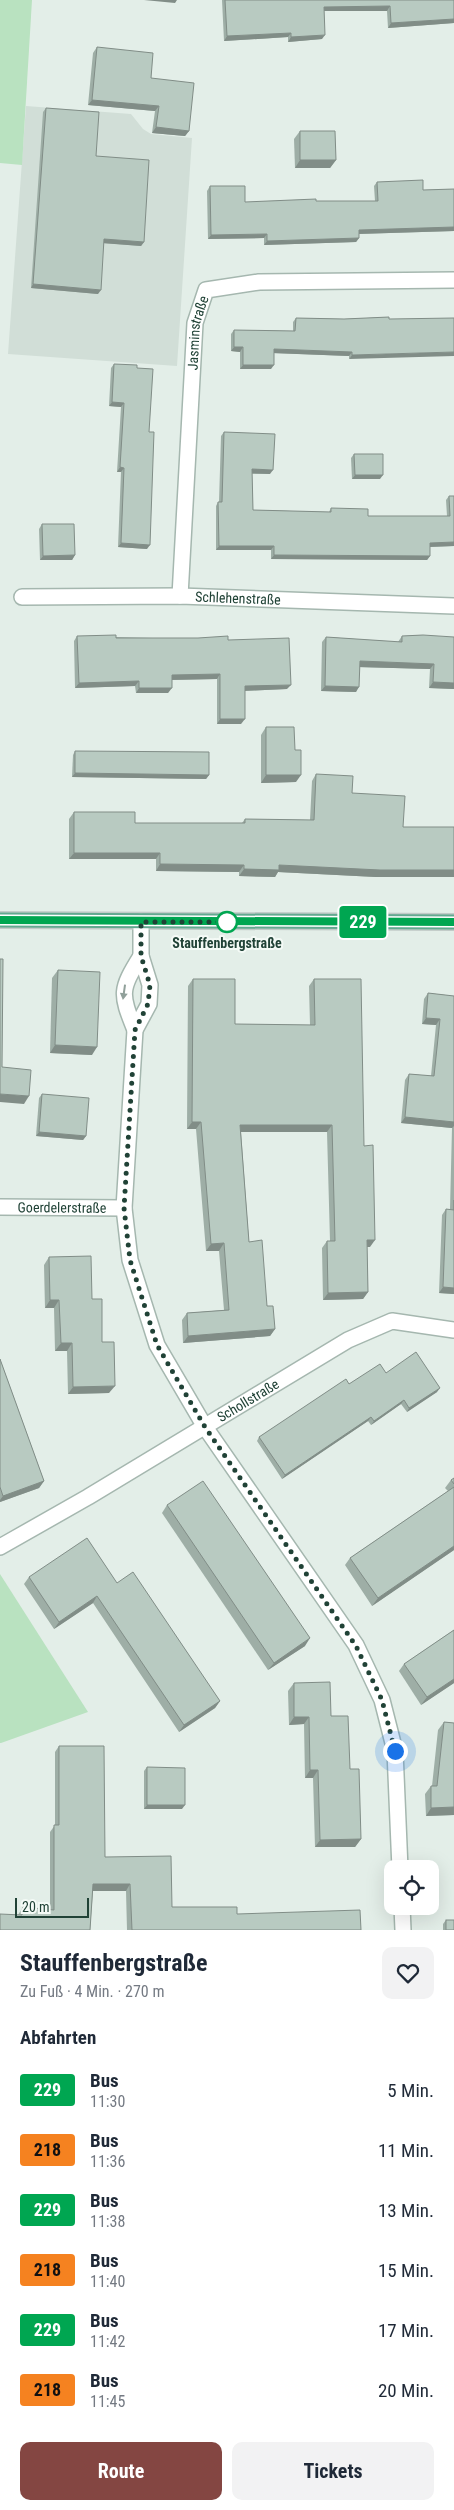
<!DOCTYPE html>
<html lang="de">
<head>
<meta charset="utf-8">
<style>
	:root { --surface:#fff; --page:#f2f2f3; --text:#1f2937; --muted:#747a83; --accent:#844642 }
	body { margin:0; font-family:"Roboto Condensed",sans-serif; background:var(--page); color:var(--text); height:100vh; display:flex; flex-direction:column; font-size:19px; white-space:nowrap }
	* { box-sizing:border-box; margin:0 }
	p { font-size:16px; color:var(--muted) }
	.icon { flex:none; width:28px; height:28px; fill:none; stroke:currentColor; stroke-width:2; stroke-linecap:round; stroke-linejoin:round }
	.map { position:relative; height:1930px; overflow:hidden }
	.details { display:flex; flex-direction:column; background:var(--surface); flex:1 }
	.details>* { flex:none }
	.badge { padding:0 10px; border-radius:4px; font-size:18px; line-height:32px }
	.controls { position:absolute; left:384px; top:1860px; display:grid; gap:10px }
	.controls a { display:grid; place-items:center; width:55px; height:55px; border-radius:10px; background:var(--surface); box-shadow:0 5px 20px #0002; font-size:25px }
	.scale { position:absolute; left:15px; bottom:12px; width:74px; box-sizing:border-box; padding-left:5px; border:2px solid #204236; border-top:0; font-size:14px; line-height:18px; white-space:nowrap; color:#204236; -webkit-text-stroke:4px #f4faf6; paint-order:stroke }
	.you { position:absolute; width:25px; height:25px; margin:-12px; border:4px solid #fff; border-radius:50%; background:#1a73e8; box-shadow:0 0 0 8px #1a73e833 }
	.map>.badge { position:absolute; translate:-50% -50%; box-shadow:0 0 0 2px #fff }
	h2 { padding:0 20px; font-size:19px; line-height:45px }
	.round { display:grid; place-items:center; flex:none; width:52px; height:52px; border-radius:10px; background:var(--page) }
	.summary { display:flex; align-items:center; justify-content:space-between; height:85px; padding:0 20px }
	h1 { font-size:24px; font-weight:700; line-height:38px }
	.primary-button { display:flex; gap:10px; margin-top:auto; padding:10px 20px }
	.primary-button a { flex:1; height:58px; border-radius:10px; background:var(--accent); color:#fff; font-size:20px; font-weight:700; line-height:58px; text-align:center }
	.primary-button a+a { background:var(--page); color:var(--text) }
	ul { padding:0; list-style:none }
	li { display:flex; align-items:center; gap:15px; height:60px; padding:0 20px }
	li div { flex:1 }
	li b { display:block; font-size:19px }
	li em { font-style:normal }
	li .badge { min-width:55px; font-weight:700; text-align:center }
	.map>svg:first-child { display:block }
	.built { fill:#d1ded7 }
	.green { fill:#b9e2c0 }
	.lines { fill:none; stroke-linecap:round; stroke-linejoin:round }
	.minor-casing { stroke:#a5b7af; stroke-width:18 }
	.major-casing { stroke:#c1cac7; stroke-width:18 }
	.minor { stroke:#fff; stroke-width:15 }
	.major { stroke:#62a990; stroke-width:15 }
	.wall { fill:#9eaea6 }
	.shaded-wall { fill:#818d87 }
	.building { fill:#b8cac1; stroke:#818d87 }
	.oneway { fill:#90a09a }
	.line-casing { stroke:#fff; stroke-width:11 }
	.line { stroke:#00a651; stroke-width:8 }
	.walk { stroke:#204236; stroke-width:5; stroke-dasharray:0 9 }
	.stop-dot { fill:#fff; stroke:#00a651; stroke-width:2.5 }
	.labels { text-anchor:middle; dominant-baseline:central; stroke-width:4; stroke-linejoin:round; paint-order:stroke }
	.street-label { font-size:14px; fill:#204236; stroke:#f4faf6 }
	.stop-label { font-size:14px; font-weight:bold; fill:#204236; stroke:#f4faf6 }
</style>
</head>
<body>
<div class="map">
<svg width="454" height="1930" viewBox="0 0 454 1930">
	<rect width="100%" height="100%" fill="#e3eee8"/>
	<polygon class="built" points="26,106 131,114 143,129 151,134 192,138 177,366 8,354"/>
	<g class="green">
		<polygon points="0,0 32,0 22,165 0,163"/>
		<polygon points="0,1574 88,1712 1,1743 0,1743"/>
	</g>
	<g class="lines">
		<defs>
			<g id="minor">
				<path id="s1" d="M180 596 195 323 206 290 259 282 454 280"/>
				<path id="s2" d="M22 597 180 596 454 606"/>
				<polyline points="141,921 141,956 150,985 149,1004 135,1030 124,1208 130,1260 157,1345 205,1427 356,1645 382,1700 395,1751 400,1869"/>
				<path d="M135 1030C120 993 120 990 141 956"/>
				<path id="s3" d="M0 1207 124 1208"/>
				<path id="s4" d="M0 1547 88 1497 348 1340 392 1321 454 1330"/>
				<polyline points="402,1906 403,1930"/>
			</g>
			<polyline id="major" points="0,920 454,922"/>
		</defs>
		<use href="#minor" class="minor-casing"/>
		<use href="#major" class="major-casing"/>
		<use href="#minor" class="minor"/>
		<use href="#major" class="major"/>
	</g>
	<g class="wall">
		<polygon points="222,0 454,0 454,23 388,28 387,11 324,11 322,39 288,42 288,37 224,41"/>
		<polygon points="97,47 151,78 189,131 185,136 152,133 155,111 88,105 93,53"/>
		<polygon points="46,108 96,156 144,242 141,246 104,243 98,294 31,288 43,112"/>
		<polygon points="300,131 336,160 330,168 295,168 294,139"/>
		<polygon points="377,182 423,190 454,189 454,231 359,234 359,238 356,242 264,245 264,238 208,239 207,191 210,186 245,202 375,201 374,186"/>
		<polygon points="389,317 349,359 349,356 274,353 271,369 240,369 240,352 231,351 231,334 234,330 293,331 293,322 296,318 344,319"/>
		<polygon points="114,364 137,368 149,432 147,549 118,547 121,472 117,472 121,407 109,406 111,368"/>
		<polygon points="224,432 270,474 252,474 253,510 329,512 331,508 368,516 447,516 446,500 449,496 454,546 430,547 430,556 427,560 271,559 271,550 216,550 216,506 218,502 219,502 221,436"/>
		<polygon points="354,454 380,479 352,479 351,458"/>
		<polygon points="42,524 75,555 72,560 40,560 39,529"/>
		<polygon points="423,635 454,689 429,688 430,669 360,667 356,692 321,691 322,642 326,637 398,642 402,636"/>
		<polygon points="77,636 228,640 287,689 245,691 241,724 217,724 217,679 172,680 168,693 136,693 135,686 75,688 74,641"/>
		<polygon points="266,727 295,750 296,782 261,783 261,735"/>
		<polygon points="75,751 209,775 206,779 72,777 73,755"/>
		<polygon points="316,774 352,793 403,827 454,827 454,877 376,877 278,872 275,877 239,876 239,872 156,871 156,859 69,859 69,819 74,812 135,823 242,823 245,819 310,820 312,781"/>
		<polygon points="58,970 92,1055 50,1053 52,978"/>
		<polygon points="193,979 235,1024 310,1025 309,986 314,979 364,1146 370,1247 367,1247 368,1292 363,1299 323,1300 322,1248 327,1241 330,1241 327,1132 241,1132 249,1242 267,1306 275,1329 270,1336 183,1343 182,1320 187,1313 224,1310 219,1251 206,1251 196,1129 187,1129 188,986"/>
		<polygon points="428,993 454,996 454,1294 439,1293 442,1215 446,1209 450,1209 452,1128 401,1123 405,1080 409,1074 431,1076 436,1025 422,1024 424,999"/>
		<polygon points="42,1094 86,1136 83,1140 36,1136 39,1098"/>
		<polygon points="49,1257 92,1299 102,1342 109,1393 68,1394 67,1351 55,1351 54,1308 45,1308 44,1265"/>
		<polygon points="0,1359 44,1481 39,1488 0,1502"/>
		<polygon points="386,1373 437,1392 407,1412 401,1404 371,1425 368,1421 282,1479 257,1441 259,1437 349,1384"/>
		<polygon points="454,1478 454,1550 372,1606 345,1565 350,1558 448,1491 445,1488 451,1480"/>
		<polygon points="167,1505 305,1646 268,1670 162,1513"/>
		<polygon points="29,1577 117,1583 220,1701 215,1708 179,1732 93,1603 54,1629 24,1584"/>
		<polygon points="454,1630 454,1683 421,1705 399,1671 404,1664"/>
		<polygon points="294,1683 331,1716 350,1769 361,1839 355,1847 315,1847 313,1778 305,1778 304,1724 289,1725 288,1691"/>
		<polygon points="444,1722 454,1723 454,1815 426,1816 425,1794 431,1786 432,1786 438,1730"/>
		<polygon points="59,1746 105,1857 172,1907 361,1930 127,1930 126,1891 93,1891 90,1930 18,1915 23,1907 50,1909 50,1832 55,1825 55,1752"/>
		<polygon points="147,1767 182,1809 144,1809 144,1771"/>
		<polygon points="446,1920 454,1930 443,1930 443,1924"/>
	</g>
	<g class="shaded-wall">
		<polygon points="144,0 177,0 175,3"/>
		<polygon points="390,6 387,11 321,11 324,7"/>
		<polygon points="454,19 454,23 388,28 391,23"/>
		<polygon points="291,33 288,37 224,41 227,36"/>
		<polygon points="325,35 322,39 288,42 291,37"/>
		<polygon points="92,100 159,106 155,111 88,105"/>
		<polygon points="156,127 189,131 185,136 152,133"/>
		<polygon points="300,160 336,160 330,168 295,168"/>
		<polygon points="454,227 454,231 356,234 359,230"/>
		<polygon points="267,234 264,238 208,239 211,235"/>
		<polygon points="359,238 356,242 264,245 267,241"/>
		<polygon points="104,239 144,242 141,246 101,243"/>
		<polygon points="33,284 101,290 98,294 31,288"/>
		<polygon points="234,347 243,347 240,352 231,351"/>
		<polygon points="274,349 352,352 349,356 271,353"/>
		<polygon points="454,352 454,356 349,359 352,355"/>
		<polygon points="243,365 274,365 271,369 240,369"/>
		<polygon points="112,402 124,403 121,407 109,406"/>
		<polygon points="120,467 124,468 121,472 117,472"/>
		<polygon points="252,469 273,470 270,474 249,473"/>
		<polygon points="355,475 383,475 380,479 352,479"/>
		<polygon points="454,542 454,546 427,547 430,543"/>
		<polygon points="121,543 150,545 147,549 118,547"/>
		<polygon points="219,546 274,546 271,550 216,550"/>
		<polygon points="75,555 72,560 40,560 43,556"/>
		<polygon points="274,555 430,556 427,560 271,559"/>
		<polygon points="360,661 434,664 430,669 356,667"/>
		<polygon points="220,674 217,679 168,680 172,675"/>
		<polygon points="139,681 135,686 75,688 79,683"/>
		<polygon points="433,682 454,683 454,689 429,688"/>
		<polygon points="291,685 287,689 241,691 245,686"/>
		<polygon points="325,686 359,687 356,692 321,691"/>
		<polygon points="139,688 172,688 168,693 136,693"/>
		<polygon points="220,719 245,719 241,724 217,724"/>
		<polygon points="75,773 209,775 206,779 72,777"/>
		<polygon points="266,775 301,775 296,782 261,783"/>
		<polygon points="74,853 160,853 156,859 69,859"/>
		<polygon points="160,864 244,865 239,872 156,871"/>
		<polygon points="279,865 454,870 454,877 376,877 278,872 275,877 239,876 244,869"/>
		<polygon points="426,1018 440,1019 436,1025 422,1024"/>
		<polygon points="55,1045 97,1047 92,1055 50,1053"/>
		<polygon points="0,1094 29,1096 24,1104 0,1102"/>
		<polygon points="405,1117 454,1122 454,1126 452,1128 401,1123"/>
		<polygon points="192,1122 201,1122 196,1129 187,1129"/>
		<polygon points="240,1125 332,1125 327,1132 235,1132"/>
		<polygon points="39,1132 86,1136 83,1140 36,1136"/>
		<polygon points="367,1240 375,1240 370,1247 362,1247"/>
		<polygon points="224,1243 219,1251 206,1251 211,1244"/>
		<polygon points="443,1287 454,1288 454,1294 439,1293"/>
		<polygon points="368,1292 363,1299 323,1300 328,1293"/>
		<polygon points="50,1300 59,1300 54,1308 45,1308"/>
		<polygon points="275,1329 270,1336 183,1343 188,1336"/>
		<polygon points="61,1343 72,1343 67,1351 55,1351"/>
		<polygon points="115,1386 109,1393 68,1394 73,1387"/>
		<polygon points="440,1388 437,1392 407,1412 409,1408"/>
		<polygon points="404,1400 401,1404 371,1425 374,1421"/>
		<polygon points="371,1417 368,1421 282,1479 285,1475"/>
		<polygon points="44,1481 39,1488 0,1502 0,1500 3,1496"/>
		<polygon points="454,1546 454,1550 372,1606 378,1598"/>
		<polygon points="97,1596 93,1603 54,1629 59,1622"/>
		<polygon points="310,1638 305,1646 268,1670 274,1663"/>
		<polygon points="454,1679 454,1683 421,1705 427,1697"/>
		<polygon points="220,1701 215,1708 179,1732 184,1725"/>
		<polygon points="294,1717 309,1717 304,1724 289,1725"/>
		<polygon points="310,1770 318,1770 313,1778 305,1778"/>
		<polygon points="147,1805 185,1805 182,1809 144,1809"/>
		<polygon points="454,1807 454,1815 426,1816 431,1808"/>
		<polygon points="361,1839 355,1847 315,1847 320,1840"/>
		<polygon points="93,1884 130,1884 126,1891 89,1891"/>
	</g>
	<g class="building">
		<polygon points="225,0 454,0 454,19 391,23 390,6 324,7 325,35 291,37 291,33 227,36"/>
		<polygon points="97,47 153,53 151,78 194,83 189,131 156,127 159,106 92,100"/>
		<polygon points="46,108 99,112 96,156 149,160 144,242 104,239 101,290 33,284"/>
		<polygon points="300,131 335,131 336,160 300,160"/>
		<polygon points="423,180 423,190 454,189 454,227 359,230 359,238 267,241 267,234 211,235 210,186 245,186 245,202 316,199 316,201 378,201 377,182"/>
		<polygon points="389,317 389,319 454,318 454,352 352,355 352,352 274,349 274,365 243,365 243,347 234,347 234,330 295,331 296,318 344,319"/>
		<polygon points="114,364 137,365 137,368 153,369 149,432 154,432 150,545 121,543 124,468 120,467 124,403 112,402"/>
		<polygon points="224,432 275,434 273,470 252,469 253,510 331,512 331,508 368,509 368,516 450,516 449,496 454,496 454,542 430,543 430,556 274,555 274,546 219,546 218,502 222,502"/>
		<polygon points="354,454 383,454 383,475 355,475"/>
		<polygon points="42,524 74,524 75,555 43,556"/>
		<polygon points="116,635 116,638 198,638 228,636 228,640 289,638 291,685 245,686 245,719 220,719 220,674 172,675 172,688 139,688 139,681 79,683 77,636"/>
		<polygon points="423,635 454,637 454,683 433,682 434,664 360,661 359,687 325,686 326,637 402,642 402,636"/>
		<polygon points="266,727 294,727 295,750 301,750 301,775 266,775"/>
		<polygon points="75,751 209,752 209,775 75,773"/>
		<polygon points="316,774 353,776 352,793 405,796 403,827 454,827 454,870 380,870 279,865 279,870 244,869 244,865 160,864 160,853 74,853 74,812 135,812 135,823 245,823 245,819 314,820"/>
		<polygon points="0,959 3,959 2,1067 31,1070 29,1096 0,1094"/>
		<polygon points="58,970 100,972 97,1047 55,1045"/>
		<polygon points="193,979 235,979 235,1024 315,1025 314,979 361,979 364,1146 373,1145 375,1240 367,1240 368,1292 328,1293 327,1241 335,1241 332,1125 240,1125 249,1242 262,1240 267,1306 273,1306 275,1329 188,1336 187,1313 229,1310 224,1243 211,1244 201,1122 192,1122"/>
		<polygon points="428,993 454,996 454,1122 405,1117 409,1074 434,1076 440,1019 426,1018"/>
		<polygon points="42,1094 89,1098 86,1136 39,1132"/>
		<polygon points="454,1200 454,1288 443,1287 446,1209 454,1210"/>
		<polygon points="91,1256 92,1299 102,1299 102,1342 114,1342 115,1386 73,1387 72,1343 61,1343 59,1300 50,1300 49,1257"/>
		<polygon points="416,1352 440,1388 409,1408 404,1400 374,1421 371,1417 285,1475 259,1437 346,1379 349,1384 380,1364 386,1373"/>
		<polygon points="0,1359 44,1481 3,1496 0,1487"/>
		<polygon points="454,1478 454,1484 451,1480"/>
		<polygon points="203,1481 310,1638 274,1663 167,1505"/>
		<polygon points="454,1487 454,1546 378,1598 350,1558"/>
		<polygon points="87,1538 117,1583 133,1572 220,1701 184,1725 97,1596 59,1622 29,1577"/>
		<polygon points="454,1630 454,1679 427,1697 404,1664"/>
		<polygon points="330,1682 331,1716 348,1716 350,1769 359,1769 361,1839 320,1840 318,1770 310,1770 309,1717 294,1717 294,1683"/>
		<polygon points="444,1722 454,1723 454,1807 431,1808 431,1786 437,1786"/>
		<polygon points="59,1746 104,1746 105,1857 171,1856 172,1907 237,1907 237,1914 360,1910 361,1930 132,1930 130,1884 93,1884 90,1930 0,1930 0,1914 22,1915 23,1907 54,1910 54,1825 59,1825"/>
		<polygon points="147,1767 185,1768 185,1805 147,1805"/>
		<rect x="446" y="1920" width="8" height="10"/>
	</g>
	<defs><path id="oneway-solid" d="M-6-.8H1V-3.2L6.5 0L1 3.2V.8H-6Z" transform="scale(1.25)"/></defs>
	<use class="oneway" href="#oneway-solid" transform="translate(124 992) rotate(98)"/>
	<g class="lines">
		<defs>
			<polyline id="line" points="0,920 454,922"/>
		</defs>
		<use href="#line" class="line-casing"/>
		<use href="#line" class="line"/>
		<polyline class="walk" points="227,922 141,922 141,956 150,985 148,1004 135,1030 124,1208 130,1260 157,1345 205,1427 356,1646 382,1700 395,1751"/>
	</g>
	<circle class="stop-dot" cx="227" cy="922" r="10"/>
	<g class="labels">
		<g class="street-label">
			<text stroke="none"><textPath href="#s1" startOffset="264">Jasminstraße</textPath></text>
			<text stroke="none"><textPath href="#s2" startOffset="216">Schlehenstraße</textPath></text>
			<text stroke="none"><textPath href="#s3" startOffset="62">Goerdelerstraße</textPath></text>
			<text stroke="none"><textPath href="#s4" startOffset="288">Schollstraße</textPath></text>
		</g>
		<g class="stop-label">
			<text x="227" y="943">Stauffenbergstraße</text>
		</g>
	</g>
</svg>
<div class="controls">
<a><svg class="icon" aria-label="locate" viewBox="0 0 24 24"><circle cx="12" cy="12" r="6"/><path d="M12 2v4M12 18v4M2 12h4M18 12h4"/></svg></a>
</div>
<div class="scale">20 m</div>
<div class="you" style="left:395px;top:1751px"></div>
<b class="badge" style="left:363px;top:922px;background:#00a651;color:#fff">229</b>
</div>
<section class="details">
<div class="summary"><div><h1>Stauffenbergstraße</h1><p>Zu Fuß · 4 Min. · 270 m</p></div><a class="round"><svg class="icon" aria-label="heart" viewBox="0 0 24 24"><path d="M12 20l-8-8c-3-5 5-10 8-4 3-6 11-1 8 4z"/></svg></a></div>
<h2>Abfahrten</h2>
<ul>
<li><span class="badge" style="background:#00a651;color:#fff">229</span><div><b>Bus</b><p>11:30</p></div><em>5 Min.</em></li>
<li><span class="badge" style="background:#f58220;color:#111">218</span><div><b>Bus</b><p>11:36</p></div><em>11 Min.</em></li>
<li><span class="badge" style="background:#00a651;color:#fff">229</span><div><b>Bus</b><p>11:38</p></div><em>13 Min.</em></li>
<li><span class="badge" style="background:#f58220;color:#111">218</span><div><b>Bus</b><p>11:40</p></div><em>15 Min.</em></li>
<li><span class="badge" style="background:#00a651;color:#fff">229</span><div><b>Bus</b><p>11:42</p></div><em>17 Min.</em></li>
<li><span class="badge" style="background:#f58220;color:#111">218</span><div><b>Bus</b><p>11:45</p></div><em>20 Min.</em></li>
</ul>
<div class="primary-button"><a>Route</a><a>Tickets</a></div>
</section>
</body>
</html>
